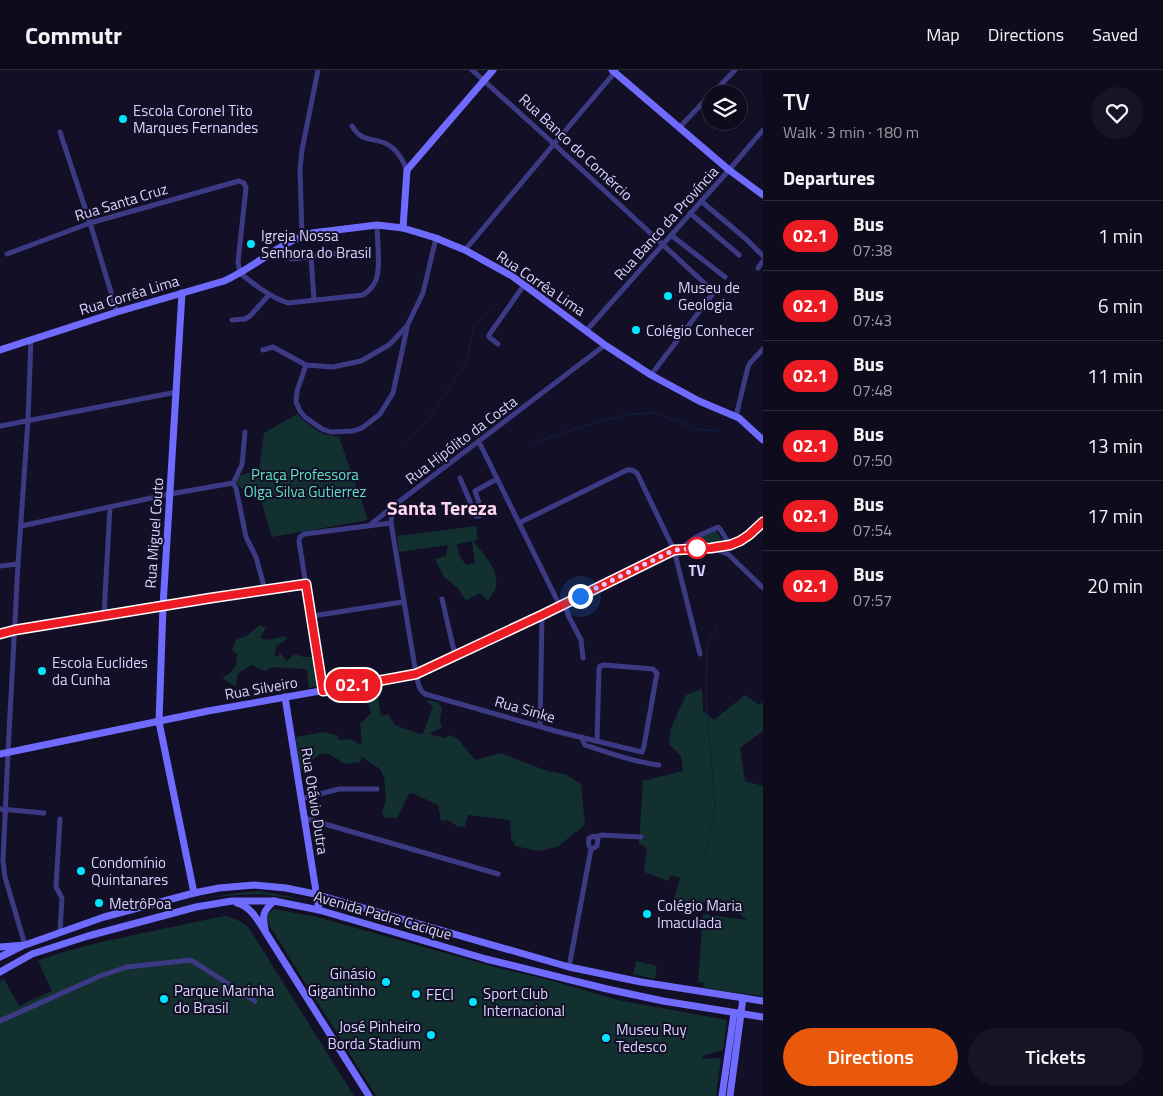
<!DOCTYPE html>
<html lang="en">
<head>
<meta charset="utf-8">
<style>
	:root { --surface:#0e0b1c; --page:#171425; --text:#f1f3f6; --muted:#9b9ba3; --line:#2e2b3b; --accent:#ea580c }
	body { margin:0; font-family:"Titillium Web",sans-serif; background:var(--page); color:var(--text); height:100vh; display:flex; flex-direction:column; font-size:19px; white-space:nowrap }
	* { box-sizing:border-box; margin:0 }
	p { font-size:16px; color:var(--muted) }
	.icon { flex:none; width:28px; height:28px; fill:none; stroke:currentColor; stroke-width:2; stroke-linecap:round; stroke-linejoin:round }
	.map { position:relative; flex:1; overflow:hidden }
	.details { display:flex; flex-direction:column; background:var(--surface); width:400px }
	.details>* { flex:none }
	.badge { padding:0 10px; border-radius:16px; font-size:18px; line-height:32px }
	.buttons { position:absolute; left:702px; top:15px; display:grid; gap:10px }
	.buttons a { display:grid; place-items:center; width:45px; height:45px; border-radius:50%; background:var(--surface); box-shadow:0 5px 20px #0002,0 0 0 1px var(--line); font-size:25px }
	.you { position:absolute; width:25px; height:25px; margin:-12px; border:4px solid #fff; border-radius:50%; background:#1a73e8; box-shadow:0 0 0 8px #1a73e833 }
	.map>.badge { position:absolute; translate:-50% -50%; box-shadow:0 0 0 2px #fff }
	h2 { padding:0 20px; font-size:19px; line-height:45px }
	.round { display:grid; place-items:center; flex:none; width:52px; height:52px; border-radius:26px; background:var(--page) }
	.summary { display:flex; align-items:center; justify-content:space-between; height:85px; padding:0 20px }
	h1 { font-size:24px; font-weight:600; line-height:38px }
	.action { display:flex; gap:10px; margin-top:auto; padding:10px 20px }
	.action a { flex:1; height:58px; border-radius:30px; background:var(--accent); color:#fff; font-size:20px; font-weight:600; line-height:58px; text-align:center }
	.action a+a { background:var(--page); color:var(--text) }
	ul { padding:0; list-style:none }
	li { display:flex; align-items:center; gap:15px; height:70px; padding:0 20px; border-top:1px solid var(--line) }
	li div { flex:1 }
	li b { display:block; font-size:19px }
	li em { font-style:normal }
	li .badge { min-width:55px; font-weight:700; text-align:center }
	header { display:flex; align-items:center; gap:30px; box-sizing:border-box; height:70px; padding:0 25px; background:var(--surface); border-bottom:1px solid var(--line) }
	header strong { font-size:24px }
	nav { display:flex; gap:28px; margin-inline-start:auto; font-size:18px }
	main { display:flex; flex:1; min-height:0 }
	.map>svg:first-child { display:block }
	.green { fill:#12302f; fill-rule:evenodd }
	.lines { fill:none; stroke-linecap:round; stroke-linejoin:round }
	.stream { stroke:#0c2248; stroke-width:1 }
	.street { stroke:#3d3a85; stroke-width:5 }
	.secondary { stroke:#6f6bff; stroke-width:7 }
	.line-casing { stroke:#fff; stroke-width:11 }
	.line { stroke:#ed1c24; stroke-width:8 }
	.walk { stroke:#d9d4ff; stroke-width:5; stroke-dasharray:0 9 }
	.poi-dot { fill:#00e5ff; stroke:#130f26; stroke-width:2 }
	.stop-dot { fill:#fff; stroke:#ed1c24; stroke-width:2.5 }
	.labels { text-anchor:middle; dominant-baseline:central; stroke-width:4; stroke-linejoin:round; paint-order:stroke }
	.poi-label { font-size:15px; fill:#d9d4ff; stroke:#130f26; text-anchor:start }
	.street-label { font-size:15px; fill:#d9d4ff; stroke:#130f26 }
	.park-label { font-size:15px; fill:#5fe0c0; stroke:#130f26 }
	.stop-label { font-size:15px; font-weight:bold; fill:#d9d4ff; stroke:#130f26 }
	.district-label { font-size:20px; font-weight:bold; fill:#ffd6f0; stroke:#130f26 }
</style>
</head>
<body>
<header>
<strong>Commutr</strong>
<nav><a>Map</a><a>Directions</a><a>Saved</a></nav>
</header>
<main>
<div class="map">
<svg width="763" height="1026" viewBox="0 0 763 1026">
	<rect width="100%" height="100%" fill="#130f26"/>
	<g class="green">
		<path d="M297 344C311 357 319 365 339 367L368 450 272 467 257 417 241 418 235 411 238 406 259 400 264 363Z"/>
		<path d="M476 456 478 470 473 471C483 484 502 502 495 520 493 524 490 527 488 531L480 523 466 531 458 518 444 507 435 489 446 486 448 475 399 482 397 466ZM472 471 475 493 466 495 459 485 457 474Z"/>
		<polygon points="715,458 722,471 687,475"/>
		<path d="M260 555 266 558 260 568 269 570 284 566 287 569 276 576 275 587 281 584 287 591 294 584 304 587H313L318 611 317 616 309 618 307 600 302 599 273 597 265 601 251 595 237 604 236 617 222 608C232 603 238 596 237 584L232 580 236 570 248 565Z"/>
		<polygon points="376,615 381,646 388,644 395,655 420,664 423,664 433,637 426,630 438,632 442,638 440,651 442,657 429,664 445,668 450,665 458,669 475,690 501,683 547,701 565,704 581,714 585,755 557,777 538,781 515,776 511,768 510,750 468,745 465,756 458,757 448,750 441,751 438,735 412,723 409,723 397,748 384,748 382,742 386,730 384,707 380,699 362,687 360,692 345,694 329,684 321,684 309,692 308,700 303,701 300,699 296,667 323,662 337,665 339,670 349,669 362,675 360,654 371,643 364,618"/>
		<polygon points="702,619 703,641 714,650 745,625 759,635 763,632 763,661 740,678 745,711 763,716 763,926 703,918 704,913 698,912 703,844 747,850 723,830 709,829 704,833 687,831 684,838 673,832 680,808 671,805 668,811 644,802 647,778 639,774 643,711 683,701 681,686 669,674 671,658 686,625"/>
		<polygon points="259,821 307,830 260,824 237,825 208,828 237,823"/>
		<polygon points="274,839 317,847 502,899 546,909 618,930 727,950 723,980 703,986 702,989 721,988 716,1026 376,1026 269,855 267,848 268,844"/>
		<path d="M225 846C235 848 241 851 249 858L354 1026H0V911L4 909 19 936 52 921 38 891C69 879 101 872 134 865 165 858 195 852 225 846Z"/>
		<polygon points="636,891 657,896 655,909 633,904"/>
	</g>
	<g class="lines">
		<g class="stream">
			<polyline points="404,373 430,347 466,292 475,255 490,238"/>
			<polyline points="533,373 584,356 628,344 655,343 700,360 719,361"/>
			<polyline points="687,817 706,783 715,735 706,630 707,575 719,553"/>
			<polyline points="130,964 186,1026"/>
		</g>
		<g class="street">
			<polyline points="472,0 554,74 714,222 651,305"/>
			<polyline points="712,24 735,0"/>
			<path d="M352 56C362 72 369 67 385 73 396 78 403 90 407 100"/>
			<polyline points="679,58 711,24"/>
			<polyline points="60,62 90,153 117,242"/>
			<polyline points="701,131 746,169 763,186"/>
			<polyline points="690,143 739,185"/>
			<polyline points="671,165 725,207"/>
			<polyline points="302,166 300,99 302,80 318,0"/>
			<polyline points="465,180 554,74 616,1"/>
			<path d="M7 184 90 153 239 111 244 113 246 118 238 192 240 203C255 215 270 227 288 233L363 225C369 221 373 217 376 210 381 197 377 170 377 155"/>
			<polyline points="311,187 314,230"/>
			<polyline points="291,189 349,182"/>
			<polyline points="758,198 763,191"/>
			<polyline points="232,250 245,249 250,246 269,225"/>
			<polyline points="586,261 729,100 763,60"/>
			<polyline points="498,274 489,267 489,265 524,215"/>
			<polyline points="263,280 273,277 306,295 333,297 361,291 389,275 407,256 423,223 436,168"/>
			<polyline points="306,295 297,321 296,332 300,341 305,347 322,359 331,362 353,361 362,358 380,344 393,323 407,258"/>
			<polyline points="736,346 748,297 750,293 763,279"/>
			<polyline points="0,356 177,322"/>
			<polyline points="479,372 560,536"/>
			<polyline points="460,408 476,446 480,446 482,442 475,421 497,409"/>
			<polyline points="233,413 236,418 246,467 256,487 265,520"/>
			<polyline points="233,413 242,395 245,362"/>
			<polyline points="519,453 627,400 632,400 637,403 674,480 700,584"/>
			<polyline points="370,455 395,435"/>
			<polyline points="21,456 170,424 233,413"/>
			<polyline points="711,478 728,484 763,518"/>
			<polyline points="680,479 696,467 718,457 720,459 730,475"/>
			<polyline points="0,496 18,494"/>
			<polyline points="306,515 299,471 300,467 304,464 391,453"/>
			<polyline points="442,529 455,585"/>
			<polyline points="564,534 569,547 581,570 583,588"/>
			<polyline points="104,545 110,437"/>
			<polyline points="312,546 403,532"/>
			<polyline points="540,656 542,545"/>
			<path d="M582 667 583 671 585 675C609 683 634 692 659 695"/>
			<path d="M597 671 599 599 600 596 604 595 653 599 657 603 644 676 642 682 559 662 425 624C418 620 418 611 416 604L391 453 392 444 396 434 605 275"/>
			<polyline points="301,729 339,719 377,719"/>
			<polyline points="0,739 44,743"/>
			<polyline points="304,748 498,804"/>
			<polyline points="60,749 56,817 62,828 60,861"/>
			<polyline points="596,767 601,765 641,767"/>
			<polyline points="25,875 5,807 3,791 8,682 18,494 28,350 31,269"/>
			<path d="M569 897 591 779C588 776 588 773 589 768L594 766 598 769 597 776 594 778 591 779"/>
			<polyline points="0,951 100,906 127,897 191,890 255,931"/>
		</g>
		<g class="secondary">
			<polyline points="612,0 729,100 763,125"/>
			<polyline points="403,158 407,100 493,0"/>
			<polyline points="182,223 163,536 159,652 194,823"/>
			<path d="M0 280 117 242 224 211C256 197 278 173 312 163L377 155 403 158 436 168 450 174 465 180 512 206 605 275 651 305 699 331 739 348 763 370"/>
			<polyline points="0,564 15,560 104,545 306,515 323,621"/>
			<polyline points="285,627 319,840"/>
			<polyline points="0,684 208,641 416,604 542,545 674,480 711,478 730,475 740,471 749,465 763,452"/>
			<path d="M237 833C251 836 259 852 266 863L369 1026"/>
			<path d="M265 859C262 845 263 841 274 831"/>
			<polyline points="0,877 25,875 104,847 194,823 219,818 254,815 286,818 315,824 569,897 641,912 763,931"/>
			<polyline points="0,887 22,876"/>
			<polyline points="0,902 32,884 88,866 196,837 232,831 274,831 319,840 486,889 607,919 663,931 763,947"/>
			<polyline points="722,1026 734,943"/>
			<polyline points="730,1026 743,928"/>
		</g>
	</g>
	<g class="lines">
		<defs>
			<polyline id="line" points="0,564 15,560 211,528 306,514 323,621 416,604 542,545 674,480 711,478 730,475 740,471 749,465 763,452"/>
		</defs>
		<use href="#line" class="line-casing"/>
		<use href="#line" class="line"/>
		<polyline class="walk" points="580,526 674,480 697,478"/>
	</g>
	<g class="poi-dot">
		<circle cx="123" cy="49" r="5"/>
		<circle cx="251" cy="174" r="5"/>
		<circle cx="668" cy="226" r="5"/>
		<circle cx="636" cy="260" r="5"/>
		<circle cx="42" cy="601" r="5"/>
		<circle cx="81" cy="801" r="5"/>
		<circle cx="99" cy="833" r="5"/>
		<circle cx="647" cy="844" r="5"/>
		<circle cx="386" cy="912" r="5"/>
		<circle cx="416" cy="924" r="5"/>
		<circle cx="164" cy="929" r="5"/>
		<circle cx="473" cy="932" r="5"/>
		<circle cx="431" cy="965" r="5"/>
		<circle cx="606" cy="968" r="5"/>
	</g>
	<circle class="stop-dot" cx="697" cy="478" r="10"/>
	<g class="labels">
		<g class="poi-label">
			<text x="133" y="40">Escola Coronel Tito<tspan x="133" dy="17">Marques Fernandes</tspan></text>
			<text x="261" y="165">Igreja Nossa<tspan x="261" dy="17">Senhora do Brasil</tspan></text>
			<text x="678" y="217">Museu de<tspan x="678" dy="17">Geologia</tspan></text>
			<text x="646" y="260">Colégio Conhecer</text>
			<text x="52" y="592">Escola Euclides<tspan x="52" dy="17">da Cunha</tspan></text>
			<text x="91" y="792">Condomínio<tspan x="91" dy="17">Quintanares</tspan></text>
			<text x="109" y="833">MetrôPoa</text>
			<text x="657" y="835">Colégio Maria<tspan x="657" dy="17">Imaculada</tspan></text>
			<text x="376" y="903" text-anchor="end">Ginásio<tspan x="376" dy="17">Gigantinho</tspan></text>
			<text x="174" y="920">Parque Marinha<tspan x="174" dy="17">do Brasil</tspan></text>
			<text x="483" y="923">Sport Club<tspan x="483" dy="17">Internacional</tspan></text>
			<text x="426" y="924">FECI</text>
			<text x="421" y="956" text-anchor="end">José Pinheiro<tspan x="421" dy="17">Borda Stadium</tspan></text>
			<text x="616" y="959">Museu Ruy<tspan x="616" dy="17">Tedesco</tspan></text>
		</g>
		<g class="street-label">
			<text transform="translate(576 77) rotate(43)">Rua Banco do Comércio</text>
			<text transform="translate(121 132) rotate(-17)">Rua Santa Cruz</text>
			<text transform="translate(666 153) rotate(-48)">Rua Banco da Província</text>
			<text transform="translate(541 213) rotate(34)">Rua Corrêa Lima</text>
			<text transform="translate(129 225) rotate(-17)">Rua Corrêa Lima</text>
			<text transform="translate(461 370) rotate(-37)">Rua Hipólito da Costa</text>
			<text transform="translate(154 463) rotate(-86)">Rua Miguel Couto</text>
			<text transform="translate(261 618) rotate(-10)">Rua Silveiro</text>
			<text transform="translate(525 639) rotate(16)">Rua Sinke</text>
			<text transform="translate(315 731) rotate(81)">Rua Otávio Dutra</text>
			<text transform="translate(383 845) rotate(16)">Avenida Padre Cacique</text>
		</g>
		<g class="park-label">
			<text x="305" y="404">Praça Professora<tspan x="305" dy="17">Olga Silva Gutierrez</tspan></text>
		</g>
		<g class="stop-label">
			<text x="697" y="500">TV</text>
		</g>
		<g class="district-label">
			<text x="442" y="437">Santa Tereza</text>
		</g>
	</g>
</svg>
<div class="buttons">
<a><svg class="icon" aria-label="layers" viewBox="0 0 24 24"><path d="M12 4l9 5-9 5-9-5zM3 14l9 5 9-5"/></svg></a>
</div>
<div class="you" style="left:580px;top:526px"></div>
<b class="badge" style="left:353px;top:615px;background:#ed1c24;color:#fff">02.1</b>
</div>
<section class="details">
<div class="summary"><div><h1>TV</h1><p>Walk · 3 min · 180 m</p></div><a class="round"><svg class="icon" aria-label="heart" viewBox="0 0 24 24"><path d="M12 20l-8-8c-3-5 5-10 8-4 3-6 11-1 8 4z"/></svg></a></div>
<h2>Departures</h2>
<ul>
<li><span class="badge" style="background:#ed1c24;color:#fff">02.1</span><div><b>Bus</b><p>07:38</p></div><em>1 min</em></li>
<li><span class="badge" style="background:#ed1c24;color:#fff">02.1</span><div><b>Bus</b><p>07:43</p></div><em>6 min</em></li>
<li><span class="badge" style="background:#ed1c24;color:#fff">02.1</span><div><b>Bus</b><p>07:48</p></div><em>11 min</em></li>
<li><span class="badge" style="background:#ed1c24;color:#fff">02.1</span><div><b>Bus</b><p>07:50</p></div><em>13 min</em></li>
<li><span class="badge" style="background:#ed1c24;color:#fff">02.1</span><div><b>Bus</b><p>07:54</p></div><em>17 min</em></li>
<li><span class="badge" style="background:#ed1c24;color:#fff">02.1</span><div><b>Bus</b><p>07:57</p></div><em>20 min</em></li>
</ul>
<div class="action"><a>Directions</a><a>Tickets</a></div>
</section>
</main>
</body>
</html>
